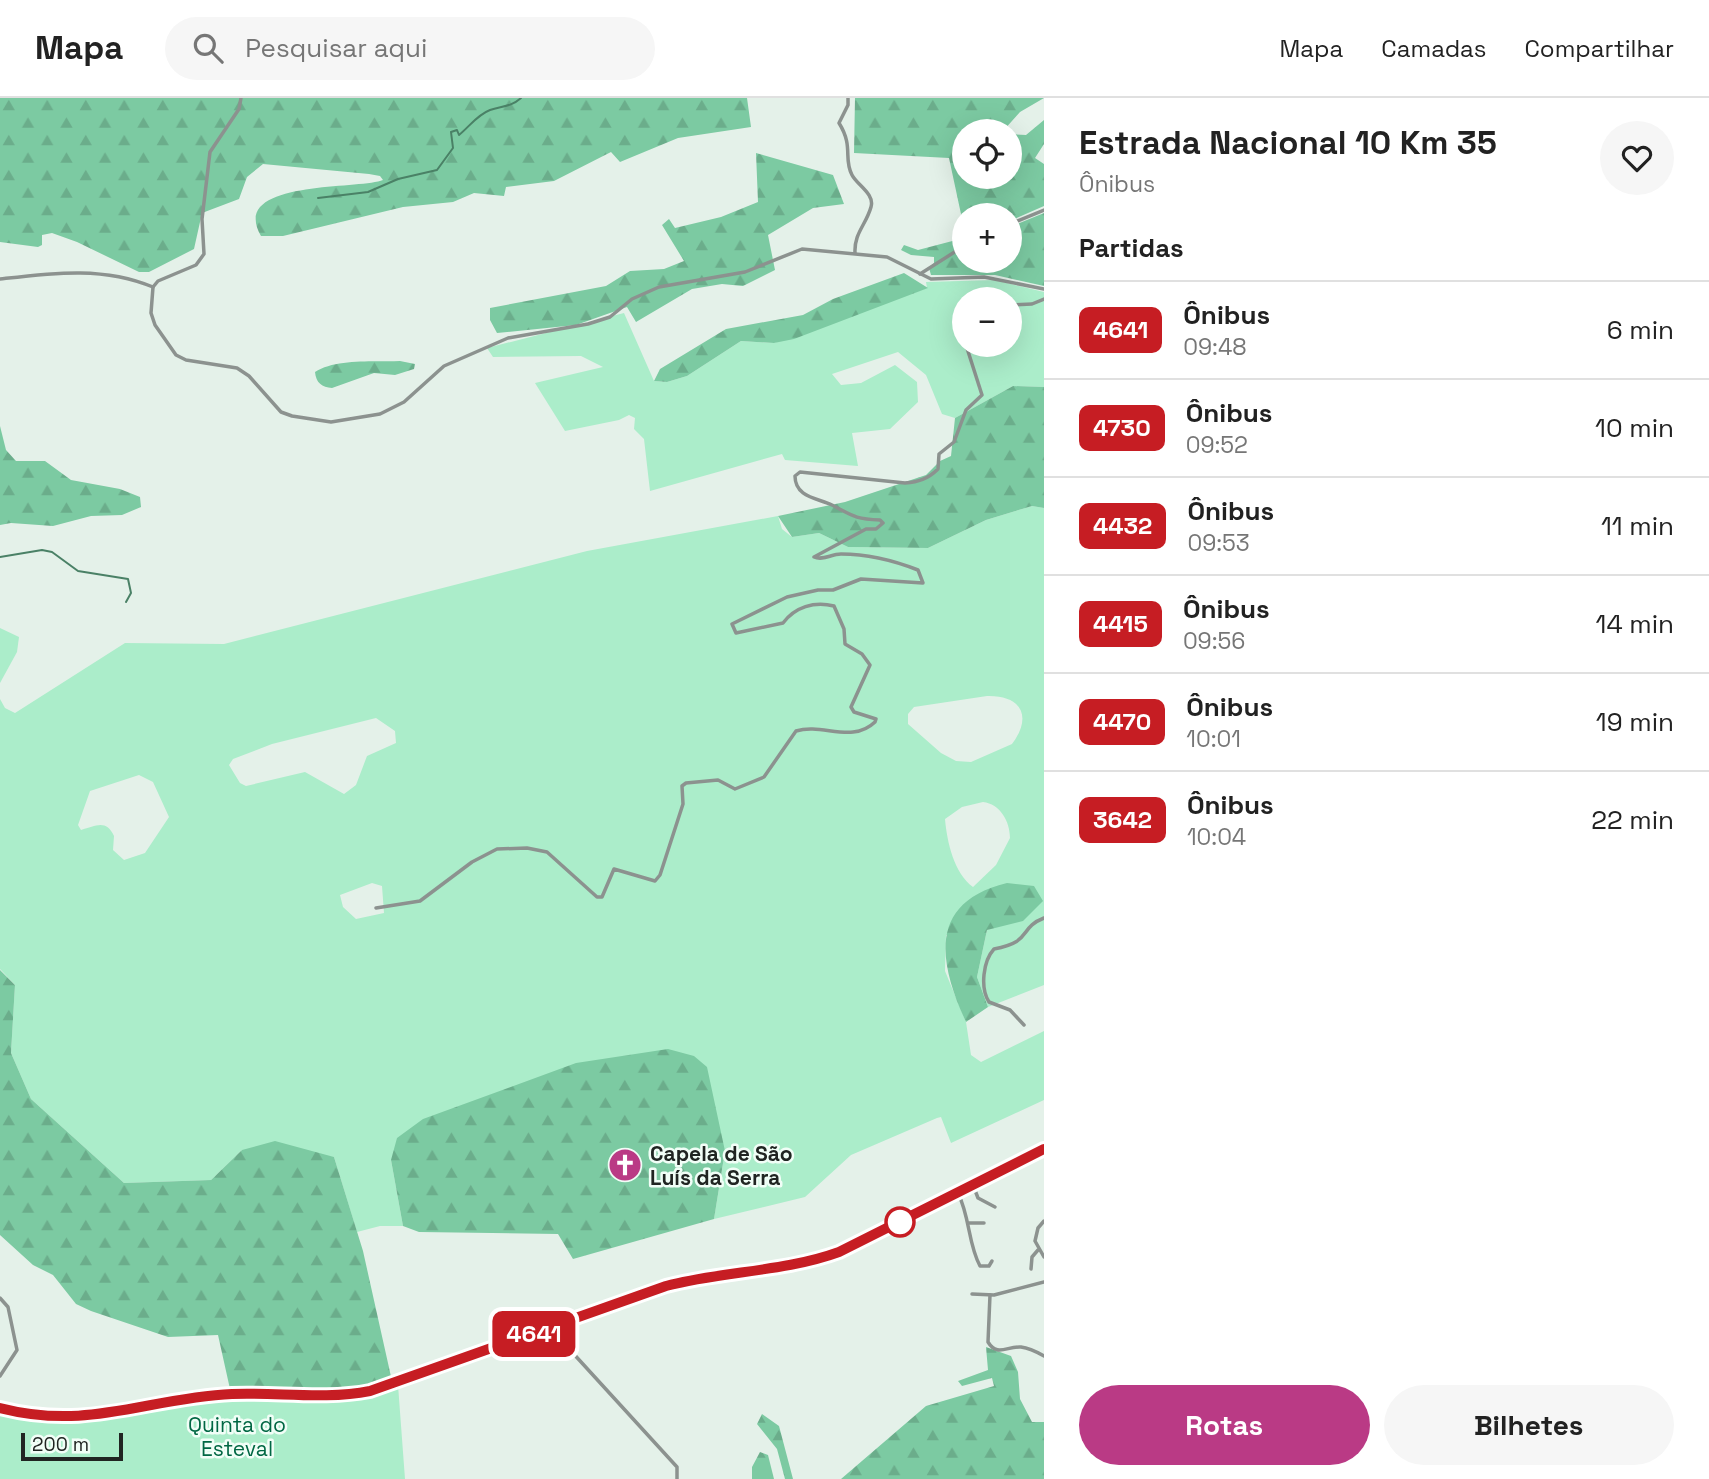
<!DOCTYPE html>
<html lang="pt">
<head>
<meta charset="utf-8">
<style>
	:root { --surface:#fff; --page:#f6f6f6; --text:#222; --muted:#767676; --line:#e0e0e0; --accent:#ba3a85 }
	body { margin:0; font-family:"Space Grotesk",sans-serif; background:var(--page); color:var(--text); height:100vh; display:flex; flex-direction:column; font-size:26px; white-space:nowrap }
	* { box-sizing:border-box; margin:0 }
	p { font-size:23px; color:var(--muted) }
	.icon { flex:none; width:38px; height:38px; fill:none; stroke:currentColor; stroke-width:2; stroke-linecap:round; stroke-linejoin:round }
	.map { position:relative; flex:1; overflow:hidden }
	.side { display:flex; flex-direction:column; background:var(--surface); width:665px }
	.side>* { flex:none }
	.badge { padding:0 14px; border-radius:10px; font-size:24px; line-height:46px }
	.tools { position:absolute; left:952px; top:21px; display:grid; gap:14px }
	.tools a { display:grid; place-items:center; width:70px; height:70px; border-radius:50%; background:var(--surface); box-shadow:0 7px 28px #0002; font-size:35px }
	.scale { position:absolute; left:21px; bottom:18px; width:102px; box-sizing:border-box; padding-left:7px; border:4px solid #202522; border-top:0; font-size:19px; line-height:24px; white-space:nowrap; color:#202522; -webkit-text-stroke:5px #f1fef7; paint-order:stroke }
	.map>.badge { position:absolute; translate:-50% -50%; box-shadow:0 0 0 4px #fff }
	h2 { padding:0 35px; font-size:26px; line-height:63px }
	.round { display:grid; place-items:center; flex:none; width:74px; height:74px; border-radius:37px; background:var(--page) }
	.headline { display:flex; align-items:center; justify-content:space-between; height:119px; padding:0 35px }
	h1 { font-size:33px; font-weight:800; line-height:52px }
	.cta { display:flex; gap:14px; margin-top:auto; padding:14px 35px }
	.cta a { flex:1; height:80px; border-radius:42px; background:var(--accent); color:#fff; font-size:28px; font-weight:800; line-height:80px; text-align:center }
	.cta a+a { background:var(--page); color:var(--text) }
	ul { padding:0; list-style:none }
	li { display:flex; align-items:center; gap:21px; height:98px; padding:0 35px; border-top:2px solid var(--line) }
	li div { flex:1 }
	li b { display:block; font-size:26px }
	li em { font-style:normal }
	li .badge { min-width:77px; font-weight:700; text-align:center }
	header { display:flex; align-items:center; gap:42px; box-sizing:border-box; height:98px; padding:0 35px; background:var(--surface); border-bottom:2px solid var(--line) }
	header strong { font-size:33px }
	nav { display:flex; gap:38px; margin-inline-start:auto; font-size:24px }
	.search { width:490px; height:63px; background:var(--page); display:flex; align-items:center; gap:18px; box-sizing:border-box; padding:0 24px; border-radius:38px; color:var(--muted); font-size:26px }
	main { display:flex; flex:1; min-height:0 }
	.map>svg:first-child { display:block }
	.green { fill:#abedca; fill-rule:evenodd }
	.forest { fill:url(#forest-firs) }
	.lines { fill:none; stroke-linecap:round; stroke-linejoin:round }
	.stream { stroke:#4a8166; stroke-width:2 }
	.minor { stroke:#8c928f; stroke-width:3.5 }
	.tertiary { stroke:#8c928f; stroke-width:3.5 }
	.primary { stroke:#404944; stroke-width:5 }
	.line-casing { stroke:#fff; stroke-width:16 }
	.line { stroke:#c61d23; stroke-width:10 }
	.stop-dot { fill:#fff; stroke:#c61d23; stroke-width:3.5 }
	.labels { text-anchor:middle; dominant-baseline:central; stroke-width:5; stroke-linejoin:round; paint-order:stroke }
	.poi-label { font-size:21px; font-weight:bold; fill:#202522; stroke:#f1fef7; text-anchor:start }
	.park-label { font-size:21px; fill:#006743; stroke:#f1fef7 }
</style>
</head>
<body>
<header>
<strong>Mapa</strong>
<div class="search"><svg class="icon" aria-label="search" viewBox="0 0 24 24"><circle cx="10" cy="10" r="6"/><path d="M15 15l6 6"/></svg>Pesquisar aqui</div>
<nav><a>Mapa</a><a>Camadas</a><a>Compartilhar</a></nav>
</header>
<main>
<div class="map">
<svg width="1044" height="1381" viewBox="0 0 1044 1381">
	<defs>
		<pattern id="forest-firs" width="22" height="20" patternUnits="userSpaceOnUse" patternTransform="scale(1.75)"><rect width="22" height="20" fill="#7ccaa2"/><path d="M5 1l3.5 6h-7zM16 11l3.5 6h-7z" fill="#6bad8b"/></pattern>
	</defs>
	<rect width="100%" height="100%" fill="#e4f1e9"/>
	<g class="green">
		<path d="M995 182 1044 194V289L1013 288 955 320 942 316 926 277 898 254 832 276 841 287 861 285 895 267 917 284 918 304 890 331 852 335 858 368 785 362 782 356 650 393 644 341 634 331 635 320 629 317 619 322 565 333 535 285 603 269 581 258 493 259 487 250 624 215 654 283 667 284 687 278 741 243 774 245 927 190 926 184ZM964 201H1010V247H964Z"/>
		<path d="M1032 408 1044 410V887L988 909 977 879 987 832 999 827 946 837 945 873 966 924 971 957 981 964 1044 933V1002L951 1045 941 1019 937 1020 851 1057 805 1099 714 1121 725 1053 391 1062 403 1128H380L357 1134 334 1059 242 1052 211 1082 124 1085 31 1001 11 955 15 887 0 871V601L5 610 15 615 125 545 224 546 587 453 778 418 782 431 792 439 819 435 848 449 928 450 986 422ZM987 598C1021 597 1033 618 1012 646L971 664 956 663 941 655 908 626V616L914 609ZM376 620 395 633 396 645 367 658 356 687 344 696 305 674 246 688 240 685 229 667 233 661 272 646ZM139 677 153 684 169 719 145 755 124 762 113 752 114 738C106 721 96 728 81 732L78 727 90 693ZM983 704C1000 706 1010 723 1010 740L996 767 973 789C954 775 947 744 945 721L962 709ZM372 785 382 788 384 815 356 821 343 809 340 797Z"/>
		<polygon points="0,530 19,539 17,554 0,585"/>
		<polygon points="398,1287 405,1381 0,1381 0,1306 38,1315 69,1317 230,1296 330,1298"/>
	</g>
	<g class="forest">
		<path d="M0 0H747L751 29 678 40 620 64 611 54 554 83 506 89 504 98 474 95 453 104 403 109 283 138H261C228 81 359 92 383 82L380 78 369 76 263 66 247 79 239 101 202 115 194 151 149 174H139L77 144 52 135 42 137V147L38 149 0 144Z"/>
		<polygon points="855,0 1044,0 1020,14 1003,33 964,33 964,79 1010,79 1010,36 1026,37 1044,22 1044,46 1035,60 1044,66 1044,108 1010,123 1010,117 964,117 964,130 949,60 854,55"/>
		<polygon points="756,55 833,77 844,106 813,110 768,137 775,172 743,188 722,186 692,191 636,224 627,209 576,227 497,235 490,222 490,210 606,188 630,173 664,171 684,163 662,127 669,121 675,130 721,119 758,104"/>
		<polygon points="1044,115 1044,188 995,177 931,177 929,170 934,165 934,159 911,157 901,152 904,147 918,152 960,141 964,145 964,163 1010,163 1010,129"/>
		<polygon points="904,175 928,190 794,241 774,245 741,243 687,278 667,284 654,283 660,271 726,231 803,217 833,201"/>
		<path d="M400 263 415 266 414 271 395 277 374 275 332 290C322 289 316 285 315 274 336 260 376 264 400 263Z"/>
		<polygon points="1013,288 1044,289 1044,410 1032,408 986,422 928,450 848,449 819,435 792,439 778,418 845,404 926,377 940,363 951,358 955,320"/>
		<polygon points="0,328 6,352 16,363 45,363 71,382 120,391 140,399 141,409 122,417 91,418 53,428 11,425 0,427"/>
		<path d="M1007 785 1034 788 1043 803 1023 823 987 832 977 879 988 909 966 924C938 864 928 804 1007 785Z"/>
		<polygon points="0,872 15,887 11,955 31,1001 124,1085 211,1082 242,1052 275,1043 334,1059 363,1153 392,1283 337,1294 230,1291 218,1237 168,1239 91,1213 76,1206 53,1177 33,1167 0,1137"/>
		<polygon points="668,951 694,958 707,969 725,1053 714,1121 573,1161 558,1136 419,1134 403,1128 391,1062 397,1040 423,1021 576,965"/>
		<polygon points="986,1249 1011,1258 1018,1274 1020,1301 1032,1324 1044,1324 1044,1381 841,1381 926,1308 994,1288 992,1280 962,1288 958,1283 988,1272"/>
		<polygon points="762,1316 779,1328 793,1381 785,1381 777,1351 757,1326"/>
		<polygon points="760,1354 768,1357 774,1381 752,1381 752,1369"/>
	</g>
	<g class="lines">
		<g class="stream">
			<path d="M318 100 368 94 398 81 437 72 453 50 451 34 457 32 459 37C470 28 477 17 490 12 502 8 511 9 521 0"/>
			<polyline points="0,459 42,452 52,454 78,473 128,481 131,495 126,504"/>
		</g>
		<g class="minor">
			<polyline points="241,0 239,11 210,54 202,121 204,156 196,167 158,183 153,189 151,215 155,227 176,257 186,262 237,270 249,278 281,314 292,318 331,324 380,316 404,304 444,268 508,240 588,226 610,219 632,201 659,189 745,174 802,151 887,159 931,181 984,179 1044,191"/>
			<path d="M848 0V7L839 25C854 49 843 60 852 77 857 87 875 96 871 109 866 127 854 135 855 155"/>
			<polyline points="1010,126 1044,112"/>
			<polyline points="920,176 964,148"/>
			<path d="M0 181C52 175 103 168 153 189"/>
			<polyline points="1010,207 1032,206 1044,201"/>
			<polyline points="964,226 962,234 964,242"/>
			<path d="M376 810 420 803 472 764 497 751 527 750 547 754 597 799H602L614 771 655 783 660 777 683 706 682 688 686 685 718 682 735 691 764 679 796 633C823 625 852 646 875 624L876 621 854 614 851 609 870 567 862 556 845 546 844 531 834 508C814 503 795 509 783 525L736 535 732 526 787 499 818 492H833L861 481 923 485 918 472C895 463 867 456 841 456 831 456 823 463 814 459L866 431H876L883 425 880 422C855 421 853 418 832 407 817 400 795 399 795 378L800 374 905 385C918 384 928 381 938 371L939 356 954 344 966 312 982 297 966 247"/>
			<path d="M1024 927 1010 912 989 904C980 890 983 863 994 851 1033 844 1018 830 1044 820"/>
			<polyline points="973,1087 978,1100 995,1109"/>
			<path d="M958 1095C970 1119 968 1146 980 1168H989L992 1163"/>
			<polyline points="1044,1123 1038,1130 1035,1143 1044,1159"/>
			<polyline points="969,1125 984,1125"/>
			<polyline points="1031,1171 1032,1159 1038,1152"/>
			<polyline points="972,1196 994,1197 1044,1184"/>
			<path d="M990 1197 988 1244C997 1259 1007 1248 1021 1249 1029 1250 1037 1254 1044 1258"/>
			<polyline points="0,1200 8,1209 17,1252 0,1278"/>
		</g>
		<polyline class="tertiary" points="550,1230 677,1369 677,1381"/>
		<path class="primary" d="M0 1310C85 1332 146 1302 228 1296 278 1293 328 1304 378 1292L666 1188C722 1173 784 1174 839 1154L1044 1051"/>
	</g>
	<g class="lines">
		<defs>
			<path id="line" d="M0 1310C90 1333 146 1300 232 1296 278 1294 324 1302 370 1293L666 1188C722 1173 784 1174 839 1154L1044 1051"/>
		</defs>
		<use href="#line" class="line-casing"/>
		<use href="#line" class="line"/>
	</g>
	<defs>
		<symbol id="church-disc" viewBox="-11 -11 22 22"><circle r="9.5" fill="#ba3a85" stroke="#f1fef7"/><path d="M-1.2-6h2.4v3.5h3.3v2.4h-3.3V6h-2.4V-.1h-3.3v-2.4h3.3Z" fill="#fff"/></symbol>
	</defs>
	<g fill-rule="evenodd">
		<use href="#church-disc" x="606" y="1048" width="38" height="38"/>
	</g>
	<circle class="stop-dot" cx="900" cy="1124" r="14"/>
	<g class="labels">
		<g class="poi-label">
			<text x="650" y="1055">Capela de São<tspan x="650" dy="24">Luís da Serra</tspan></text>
		</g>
		<g class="park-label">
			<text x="237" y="1326">Quinta do<tspan x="237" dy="24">Esteval</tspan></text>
		</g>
	</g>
</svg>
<div class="tools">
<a><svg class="icon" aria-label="locate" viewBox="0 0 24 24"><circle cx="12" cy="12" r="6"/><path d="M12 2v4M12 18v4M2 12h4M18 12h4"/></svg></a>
<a>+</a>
<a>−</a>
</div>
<div class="scale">200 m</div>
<b class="badge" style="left:534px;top:1236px;background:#c61d23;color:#fff">4641</b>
</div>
<section class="side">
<div class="headline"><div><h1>Estrada Nacional 10 Km 35</h1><p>Ônibus</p></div><a class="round"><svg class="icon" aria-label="heart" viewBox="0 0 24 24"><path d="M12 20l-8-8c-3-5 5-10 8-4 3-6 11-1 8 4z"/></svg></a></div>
<h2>Partidas</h2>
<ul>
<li><span class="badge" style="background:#c61d23;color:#fff">4641</span><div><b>Ônibus</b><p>09:48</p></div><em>6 min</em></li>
<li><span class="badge" style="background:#c61d23;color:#fff">4730</span><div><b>Ônibus</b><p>09:52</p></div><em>10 min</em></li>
<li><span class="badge" style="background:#c61d23;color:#fff">4432</span><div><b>Ônibus</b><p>09:53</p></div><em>11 min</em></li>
<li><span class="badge" style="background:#c61d23;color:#fff">4415</span><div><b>Ônibus</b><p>09:56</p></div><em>14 min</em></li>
<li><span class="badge" style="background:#c61d23;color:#fff">4470</span><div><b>Ônibus</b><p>10:01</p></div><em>19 min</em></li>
<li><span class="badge" style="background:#c61d23;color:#fff">3642</span><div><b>Ônibus</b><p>10:04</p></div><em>22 min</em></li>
</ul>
<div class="cta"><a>Rotas</a><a>Bilhetes</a></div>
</section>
</main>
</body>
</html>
